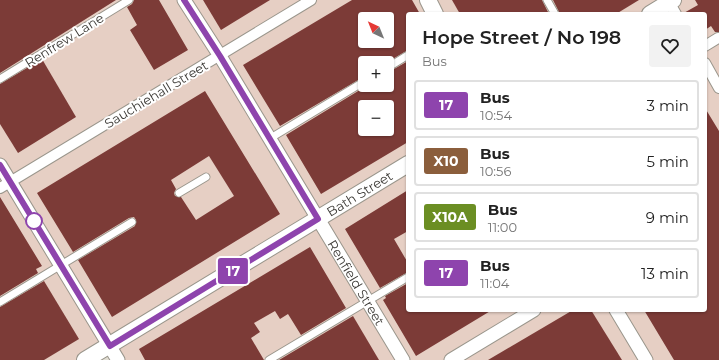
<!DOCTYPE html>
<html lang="en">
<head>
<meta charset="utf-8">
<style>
	:root { --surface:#fff; --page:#f2f2f2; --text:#222; --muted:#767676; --line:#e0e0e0 }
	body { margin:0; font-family:Montserrat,sans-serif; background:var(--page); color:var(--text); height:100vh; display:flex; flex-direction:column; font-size:15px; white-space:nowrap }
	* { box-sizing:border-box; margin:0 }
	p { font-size:13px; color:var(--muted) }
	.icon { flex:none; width:22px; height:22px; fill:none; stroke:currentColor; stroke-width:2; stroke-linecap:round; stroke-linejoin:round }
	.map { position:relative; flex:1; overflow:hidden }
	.sheet { position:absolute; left:406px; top:12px; width:301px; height:300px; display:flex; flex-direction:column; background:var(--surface); border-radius:4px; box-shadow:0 1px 3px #0004 }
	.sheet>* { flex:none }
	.badge { padding:0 8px; border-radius:3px; font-size:14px; line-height:26px }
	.needle { width:26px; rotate:317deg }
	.tools { position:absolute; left:358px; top:12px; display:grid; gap:8px }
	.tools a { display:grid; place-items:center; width:36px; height:36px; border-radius:4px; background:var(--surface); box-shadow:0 1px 3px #0004; font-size:20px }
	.map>.badge { position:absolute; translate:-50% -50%; box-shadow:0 0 0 2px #fff }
	.round { display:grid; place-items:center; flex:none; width:42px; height:42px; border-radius:4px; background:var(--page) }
	.head { display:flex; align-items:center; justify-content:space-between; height:68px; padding:0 16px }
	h1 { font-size:19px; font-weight:600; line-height:30px }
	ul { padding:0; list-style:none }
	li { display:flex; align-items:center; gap:12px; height:50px; margin:0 8px 6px; padding:0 8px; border:2px solid var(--line); border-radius:4px }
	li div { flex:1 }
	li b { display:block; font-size:15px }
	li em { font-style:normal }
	li .badge { min-width:44px; font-weight:700; text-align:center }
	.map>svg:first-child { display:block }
	.commercial { fill:#e6cfc4; fill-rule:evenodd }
	.building { fill:#7c3b37; fill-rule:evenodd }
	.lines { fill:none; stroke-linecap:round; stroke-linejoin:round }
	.service-casing { stroke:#9a968c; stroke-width:9 }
	.pedestrian-casing { stroke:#9a968c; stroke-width:12 }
	.minor-casing { stroke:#9a968c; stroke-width:15 }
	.tertiary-casing { stroke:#9a968c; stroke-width:18 }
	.service { stroke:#fff; stroke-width:7 }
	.pedestrian { stroke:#fff; stroke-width:10 }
	.minor { stroke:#fff; stroke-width:13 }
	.tertiary { stroke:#fff; stroke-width:16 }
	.line-casing { stroke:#fff; stroke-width:9 }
	.line { stroke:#8e44ad; stroke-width:6 }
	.stop-dot { fill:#fff; stroke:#8e44ad; stroke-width:2 }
	.labels { text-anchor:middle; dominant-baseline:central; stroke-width:4; stroke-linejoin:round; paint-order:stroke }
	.street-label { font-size:13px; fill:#3b3935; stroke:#fff }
</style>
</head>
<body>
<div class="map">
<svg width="719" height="360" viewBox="0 0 719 360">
	<rect width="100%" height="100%" fill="#e2ded3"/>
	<path class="commercial" d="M0 0H719V360H118L109 346 85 360H0ZM408 14H705V310H408ZM365 19H387V41H365ZM365 63H387V85H365ZM365 107H387V129H365Z"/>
	<g class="building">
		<polygon points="0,0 116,0 0,73"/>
		<polygon points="134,0 159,0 188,50 154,70 130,30 137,25 127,7 132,4"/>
		<polygon points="203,0 270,0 221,30"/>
		<path d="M352 0H412L420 14H408V50L386 63H365V76L280 126 243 65ZM365 19H387V41H365Z"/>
		<polygon points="452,0 542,0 549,14 460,14"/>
		<polygon points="553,0 639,0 616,14 560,14"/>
		<polygon points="695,0 719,0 719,32 715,32 711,26 705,30 705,14 682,14 698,5"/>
		<polygon points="42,59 76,117 18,153 0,124 0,84"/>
		<path d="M408 61V142L321 194 286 135 368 85H387V73ZM365 107H387V129H365Z"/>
		<path d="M205 91 280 214 112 317 78 260 135 226 136 220 134 217 129 218 73 252 37 193ZM209 156 234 196 196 220 181 197 175 196 174 193 176 189 171 180Z"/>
		<polygon points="705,108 719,131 719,360 674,360 644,310 705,310"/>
		<polygon points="408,190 408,231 394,239 408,263 408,272 380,288 345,229"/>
		<polygon points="0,197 42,266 36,269 38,273 0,296"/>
		<polygon points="310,247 346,308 301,335 288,314 280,319 275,311 254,323 260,332 251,338 264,360 145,360 139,349"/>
		<polygon points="44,281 79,339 44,360 0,360 0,307"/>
		<polygon points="408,283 408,310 492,310 416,356 383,300 386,298 385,296"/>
		<polygon points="573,310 591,310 622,360 488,360"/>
		<polygon points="353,316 379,360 279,360"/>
	</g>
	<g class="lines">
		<defs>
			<g id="service">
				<polyline points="547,0 555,14"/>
				<polyline points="387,68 408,55"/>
				<polyline points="0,79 129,0"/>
				<polyline points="269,139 365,81"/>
				<polyline points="179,193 206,177"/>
				<polyline points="0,302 132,222"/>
				<polyline points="269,360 408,277"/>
			</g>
			<g id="pedestrian">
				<polyline points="668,0 676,14"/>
				<polyline points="705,46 718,38"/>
				<polyline points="705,63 719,88"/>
				<polyline points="0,188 311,0"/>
			</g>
			<g id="minor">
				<path id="s1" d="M184 0 220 56 403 360"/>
				<polyline points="0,165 118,360"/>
				<polyline points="616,310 646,360"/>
				<polyline points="451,360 534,310"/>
			</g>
			<g id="tertiary">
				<polyline points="428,0 435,14"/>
				<polyline points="650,14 673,0"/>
				<path id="s2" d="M85 360 408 164"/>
			</g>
		</defs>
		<use href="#service" class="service-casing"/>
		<use href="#pedestrian" class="pedestrian-casing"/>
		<use href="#minor" class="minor-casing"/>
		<use href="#tertiary" class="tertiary-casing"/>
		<use href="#service" class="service"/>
		<use href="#pedestrian" class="pedestrian"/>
		<use href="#minor" class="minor"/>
		<use href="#tertiary" class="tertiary"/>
	</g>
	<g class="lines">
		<defs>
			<polyline id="line" points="0,165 110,346 318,219 220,56 184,0"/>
		</defs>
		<use href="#line" class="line-casing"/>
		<use href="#line" class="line"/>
	</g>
	<circle class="stop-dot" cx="34" cy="221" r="8"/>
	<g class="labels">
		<g class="street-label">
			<text transform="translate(64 40) rotate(-32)">Renfrew Lane</text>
			<text transform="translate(156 94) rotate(-31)">Sauchiehall Street</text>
			<text stroke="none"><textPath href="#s2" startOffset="321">Bath Street</textPath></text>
			<text stroke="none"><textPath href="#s1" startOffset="331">Renfield Street</textPath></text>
		</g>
	</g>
</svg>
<div class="tools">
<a><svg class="needle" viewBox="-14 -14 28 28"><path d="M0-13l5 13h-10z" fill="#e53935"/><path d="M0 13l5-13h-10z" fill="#767676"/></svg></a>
<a>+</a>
<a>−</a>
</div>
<b class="badge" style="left:233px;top:271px;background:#8e44ad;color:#fff">17</b>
<section class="sheet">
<div class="head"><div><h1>Hope Street / No 198</h1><p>Bus</p></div><a class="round"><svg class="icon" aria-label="heart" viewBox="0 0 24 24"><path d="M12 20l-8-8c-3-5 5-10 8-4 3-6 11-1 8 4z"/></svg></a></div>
<ul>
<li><span class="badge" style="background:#8e44ad;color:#fff">17</span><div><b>Bus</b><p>10:54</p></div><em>3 min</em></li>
<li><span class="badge" style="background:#8b5e3c;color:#fff">X10</span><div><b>Bus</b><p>10:56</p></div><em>5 min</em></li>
<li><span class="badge" style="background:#6b8e23;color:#fff">X10A</span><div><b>Bus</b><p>11:00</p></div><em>9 min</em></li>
<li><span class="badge" style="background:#8e44ad;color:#fff">17</span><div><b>Bus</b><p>11:04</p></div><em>13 min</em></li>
</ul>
</section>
</div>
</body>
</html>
